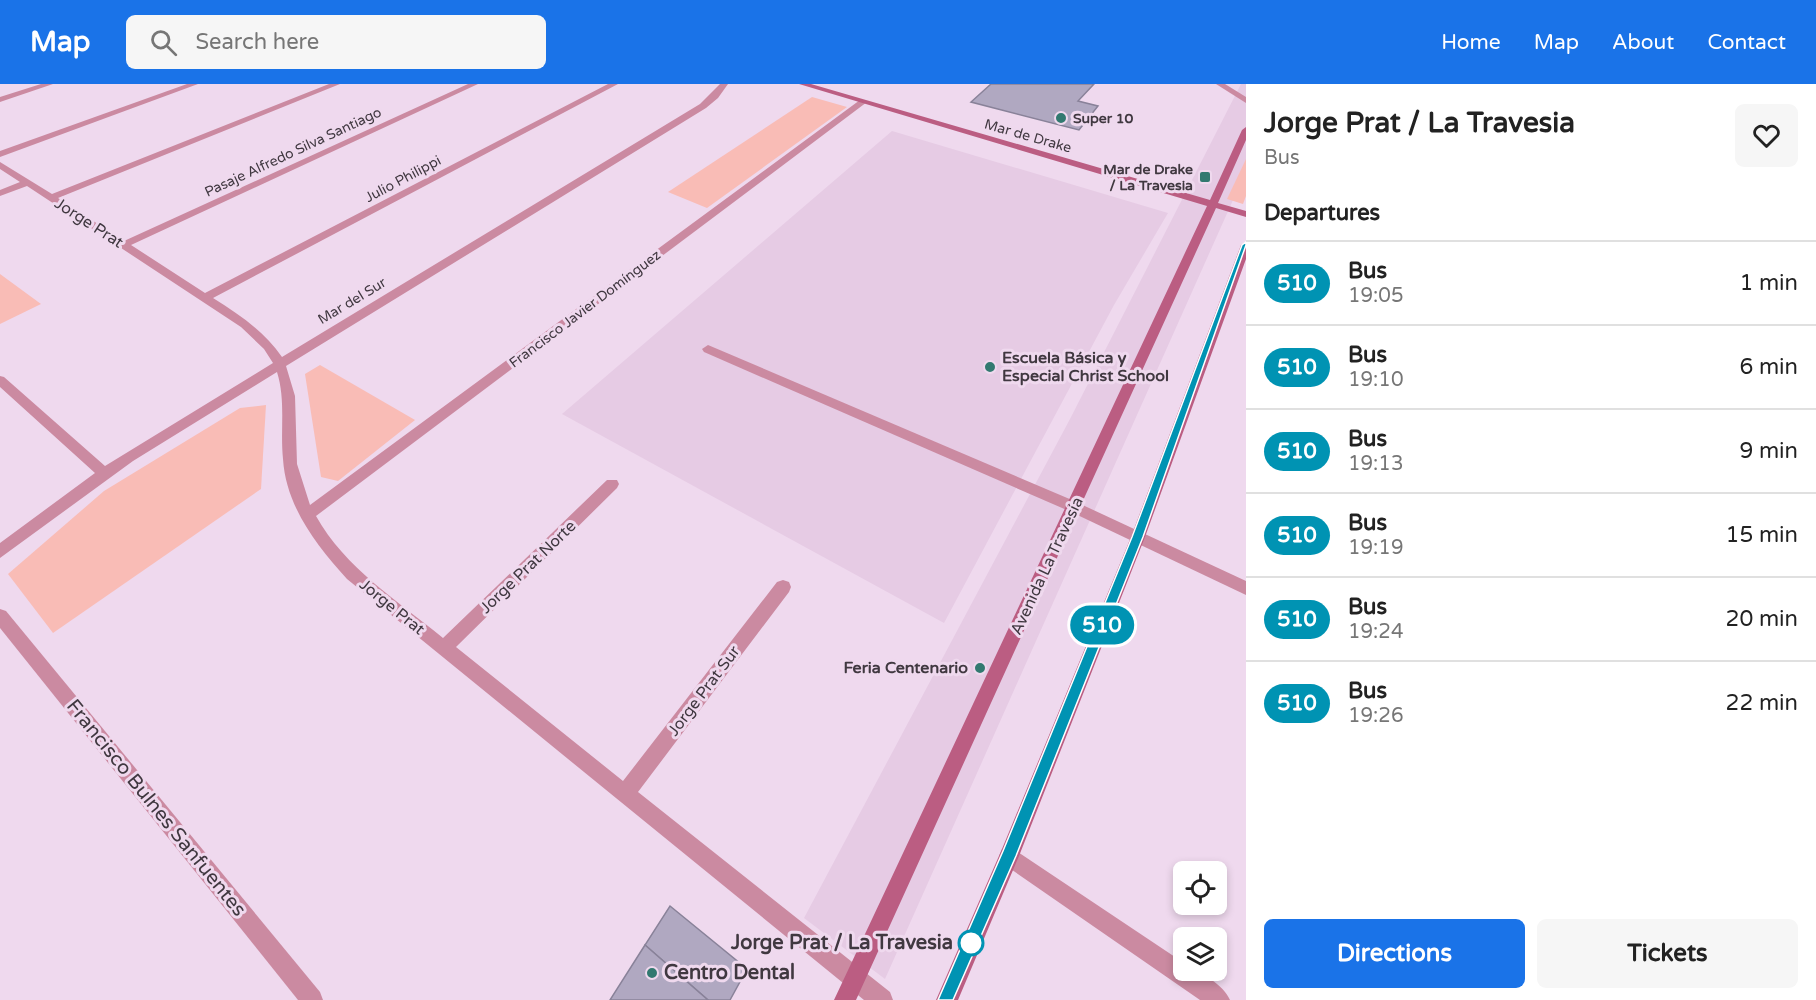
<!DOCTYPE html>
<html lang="en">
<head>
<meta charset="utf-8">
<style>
	:root { --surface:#fff; --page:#f6f6f6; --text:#222; --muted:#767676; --line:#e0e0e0; --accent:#1a73e8 }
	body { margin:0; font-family:"Varela Round",sans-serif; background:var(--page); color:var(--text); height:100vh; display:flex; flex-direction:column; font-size:22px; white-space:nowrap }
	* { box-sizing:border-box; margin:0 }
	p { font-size:20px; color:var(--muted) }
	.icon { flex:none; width:33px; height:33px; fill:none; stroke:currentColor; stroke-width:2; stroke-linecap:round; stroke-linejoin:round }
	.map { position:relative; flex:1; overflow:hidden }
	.sheet { display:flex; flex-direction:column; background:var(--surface); width:570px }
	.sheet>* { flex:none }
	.badge { padding:0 12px; border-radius:20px; font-size:21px; line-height:39px }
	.controls { position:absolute; left:1173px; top:777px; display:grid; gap:12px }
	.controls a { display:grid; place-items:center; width:54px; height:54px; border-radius:9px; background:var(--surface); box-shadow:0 3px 9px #0003; font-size:30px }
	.map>.badge { position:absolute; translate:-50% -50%; box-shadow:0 0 0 3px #fff }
	h2 { padding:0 18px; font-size:22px; line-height:54px }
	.round { display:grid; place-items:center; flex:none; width:63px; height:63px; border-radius:9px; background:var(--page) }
	.head { display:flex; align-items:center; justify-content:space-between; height:102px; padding:0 18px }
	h1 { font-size:28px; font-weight:700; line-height:45px }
	.button { display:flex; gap:12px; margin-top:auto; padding:12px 18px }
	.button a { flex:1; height:69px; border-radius:9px; background:var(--accent); color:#fff; font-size:24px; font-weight:700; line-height:69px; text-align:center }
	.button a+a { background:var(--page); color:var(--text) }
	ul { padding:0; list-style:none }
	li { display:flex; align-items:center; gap:18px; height:84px; padding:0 18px; border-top:2px solid var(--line) }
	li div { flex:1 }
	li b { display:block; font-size:22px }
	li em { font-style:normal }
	li .badge { min-width:66px; font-weight:700; text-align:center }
	header { display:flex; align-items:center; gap:36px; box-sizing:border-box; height:84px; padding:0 30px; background:var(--accent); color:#fff }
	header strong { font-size:28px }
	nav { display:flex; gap:33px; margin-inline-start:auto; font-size:21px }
	.search { width:420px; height:54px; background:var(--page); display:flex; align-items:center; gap:15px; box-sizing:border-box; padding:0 21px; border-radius:9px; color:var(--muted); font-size:22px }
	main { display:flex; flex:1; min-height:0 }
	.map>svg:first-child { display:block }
	.built { fill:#e6cbe4 }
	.green { fill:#f9bcb6 }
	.building { fill:#b0a8c1; stroke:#898299; stroke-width:1.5 }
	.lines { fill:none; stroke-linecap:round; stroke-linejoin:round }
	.lane { fill:#cb8aa1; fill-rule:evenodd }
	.street { fill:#cb8aa1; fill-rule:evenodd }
	.secondary { fill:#bb5d82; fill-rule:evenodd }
	.line { fill:#0093b3; stroke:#fff; stroke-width:1.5 }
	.poi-dot { fill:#327970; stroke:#efd9ee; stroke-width:2 }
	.stop-dot { fill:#fff; stroke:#0093b3; stroke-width:3 }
	.labels { text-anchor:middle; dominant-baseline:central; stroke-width:6; stroke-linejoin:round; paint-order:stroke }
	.far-poi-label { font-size:14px; font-weight:bold; fill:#403840; stroke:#efd9ee; text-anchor:start }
	.far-street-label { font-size:14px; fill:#403840; stroke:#efd9ee }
	.street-label { font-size:16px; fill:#403840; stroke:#efd9ee }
	.poi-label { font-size:16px; font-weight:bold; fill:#403840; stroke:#efd9ee; text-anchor:start }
	.near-street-label { font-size:20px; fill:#403840; stroke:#efd9ee }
	.near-stop-label { font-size:20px; font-weight:bold; fill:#403840; stroke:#efd9ee; text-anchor:end }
	.near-poi-label { font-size:20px; font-weight:bold; fill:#403840; stroke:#efd9ee; text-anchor:start }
</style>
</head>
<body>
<header>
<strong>Map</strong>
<div class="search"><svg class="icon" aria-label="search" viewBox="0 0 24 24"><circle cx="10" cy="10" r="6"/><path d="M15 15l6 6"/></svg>Search here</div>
<nav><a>Home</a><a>Map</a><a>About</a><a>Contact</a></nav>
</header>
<main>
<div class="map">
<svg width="1246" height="916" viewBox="0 0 1246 916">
	<rect width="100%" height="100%" fill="#efd9ee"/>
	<g class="built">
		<polygon points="1241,0 1246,0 1246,87 885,895 804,834 1070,335"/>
		<polygon points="892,47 1168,129 1114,221 944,539 562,330"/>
	</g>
	<g class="green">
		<polygon points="812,13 847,23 707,124 668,108"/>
		<polygon points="1246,75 1246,112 1243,120 1227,115"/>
		<polygon points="0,190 41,220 0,240"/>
		<polygon points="320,281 415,336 338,397 321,393 305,290"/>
		<polygon points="266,321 261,405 53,549 8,490 104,407 240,324"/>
	</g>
	<g class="building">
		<polygon points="991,0 1094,0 1078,17 1098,22 1079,46 971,18"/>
		<polygon points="670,822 747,885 730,916 708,916 645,861"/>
		<polygon points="645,861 708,916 610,916"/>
	</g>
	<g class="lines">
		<polygon class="lane" points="708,261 1079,419 1081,423 1079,427 1069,427 704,268 702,265"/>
		<g class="street">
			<polygon points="41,0 53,0 0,18 0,13"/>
			<polygon points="187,0 198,0 0,73 0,67"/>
			<path d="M329 0H340L58 114 124 157 468 0H478L131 161 205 209 608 0H618L213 214C240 231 264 247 282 273L700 20 720 0H728L718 14 706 24 286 282 295 312 297 380 310 421 860 16 867 18 316 432C345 484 398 517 443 554L607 396H617L619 400 617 404 456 563 623 697 777 498 783 496 789 498 791 503 789 508 638 708 890 908 893 916H864L347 495C316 461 286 422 283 375 280 345 286 317 277 288L133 377 0 474V459L95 389 0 303V292L4 293 105 382 273 279 264 265 241 243 27 102 0 112V106L20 98 0 85V78L52 110Z"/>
			<polygon points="1216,0 1225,0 1246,13 1246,19"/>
			<polygon points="1074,417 1246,497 1246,511 1069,427 1067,423 1069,419"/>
			<polygon points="0,525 6,527 320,908 323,916 298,916 0,544"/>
			<path d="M1009 762 1184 879V886C1200 886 1224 901 1230 916H1200L1002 779 999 772 1002 765Z"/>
		</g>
		<g class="secondary">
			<polygon points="799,0 811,0 1210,116 1242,46 1246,43 1246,56 1218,119 1246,127 1246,133 1216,124 856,916 834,916 1207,122"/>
			<polygon points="1246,158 1246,175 1145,453 1019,772 958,916 936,916 1002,765 1131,453 1241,161"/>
		</g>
	</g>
	<polygon class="line" points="1246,158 1246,161 1143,453 1016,772 953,916 938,916 1003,767 1132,453 1242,161"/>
	<g class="poi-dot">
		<circle cx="1061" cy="34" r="6"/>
		<rect x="1199" y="87" width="12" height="12" rx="3"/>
		<circle cx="990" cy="283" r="6"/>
		<circle cx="980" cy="584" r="6"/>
		<circle cx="652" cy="889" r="6"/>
	</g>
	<circle class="stop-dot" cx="971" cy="859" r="12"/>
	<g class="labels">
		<g class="far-poi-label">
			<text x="1073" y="34">Super 10</text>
			<text x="1193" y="85" text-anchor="end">Mar de Drake<tspan x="1193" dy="16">/ La Travesia</tspan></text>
		</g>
		<g class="far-street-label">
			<text transform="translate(1028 52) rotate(16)">Mar de Drake</text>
			<text transform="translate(293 68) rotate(-25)">Pasaje Alfredo Silva Santiago</text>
			<text transform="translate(403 95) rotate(-28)">Julio Philippi</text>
			<text transform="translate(352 217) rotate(-31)">Mar del Sur</text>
			<text transform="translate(585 225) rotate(-37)">Francisco Javier Domínguez</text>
		</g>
		<g class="street-label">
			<text transform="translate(89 139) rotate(33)">Jorge Prat</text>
			<text transform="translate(1047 482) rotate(-65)">Avenida La Travesía</text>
			<text transform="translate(528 483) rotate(-44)">Jorge Prat Norte</text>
			<text transform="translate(392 523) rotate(39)">Jorge Prat</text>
			<text transform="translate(704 607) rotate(-53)">Jorge Prat Sur</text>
		</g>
		<g class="poi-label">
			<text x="1002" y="274">Escuela Básica y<tspan x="1002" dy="18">Especial Christ School</tspan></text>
			<text x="968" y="584" text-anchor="end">Feria Centenario</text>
		</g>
		<g class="near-street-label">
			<text transform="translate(156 724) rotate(51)">Francisco Bulnes Sanfuentes</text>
		</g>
		<g class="near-stop-label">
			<text x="953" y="859">Jorge Prat / La Travesia</text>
		</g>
		<g class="near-poi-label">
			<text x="664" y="889">Centro Dental</text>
		</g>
	</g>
</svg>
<div class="controls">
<a><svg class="icon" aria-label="locate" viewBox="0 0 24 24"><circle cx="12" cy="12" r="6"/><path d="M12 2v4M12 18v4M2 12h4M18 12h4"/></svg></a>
<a><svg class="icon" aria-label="layers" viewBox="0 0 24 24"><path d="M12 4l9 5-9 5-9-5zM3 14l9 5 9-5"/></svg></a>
</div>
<b class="badge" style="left:1102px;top:541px;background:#0093b3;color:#fff">510</b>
</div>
<section class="sheet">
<div class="head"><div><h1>Jorge Prat / La Travesia</h1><p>Bus</p></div><a class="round"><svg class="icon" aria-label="heart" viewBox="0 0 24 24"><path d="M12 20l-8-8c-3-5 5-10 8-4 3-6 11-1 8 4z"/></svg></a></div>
<h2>Departures</h2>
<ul>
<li><span class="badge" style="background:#0093b3;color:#fff">510</span><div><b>Bus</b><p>19:05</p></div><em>1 min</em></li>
<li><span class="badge" style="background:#0093b3;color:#fff">510</span><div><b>Bus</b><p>19:10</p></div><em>6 min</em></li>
<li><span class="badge" style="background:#0093b3;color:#fff">510</span><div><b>Bus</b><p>19:13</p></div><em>9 min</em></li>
<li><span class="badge" style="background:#0093b3;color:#fff">510</span><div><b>Bus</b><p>19:19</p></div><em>15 min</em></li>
<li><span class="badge" style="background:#0093b3;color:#fff">510</span><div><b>Bus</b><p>19:24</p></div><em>20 min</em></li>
<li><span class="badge" style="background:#0093b3;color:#fff">510</span><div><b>Bus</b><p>19:26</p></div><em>22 min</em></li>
</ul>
<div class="button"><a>Directions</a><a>Tickets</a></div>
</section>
</main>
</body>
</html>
